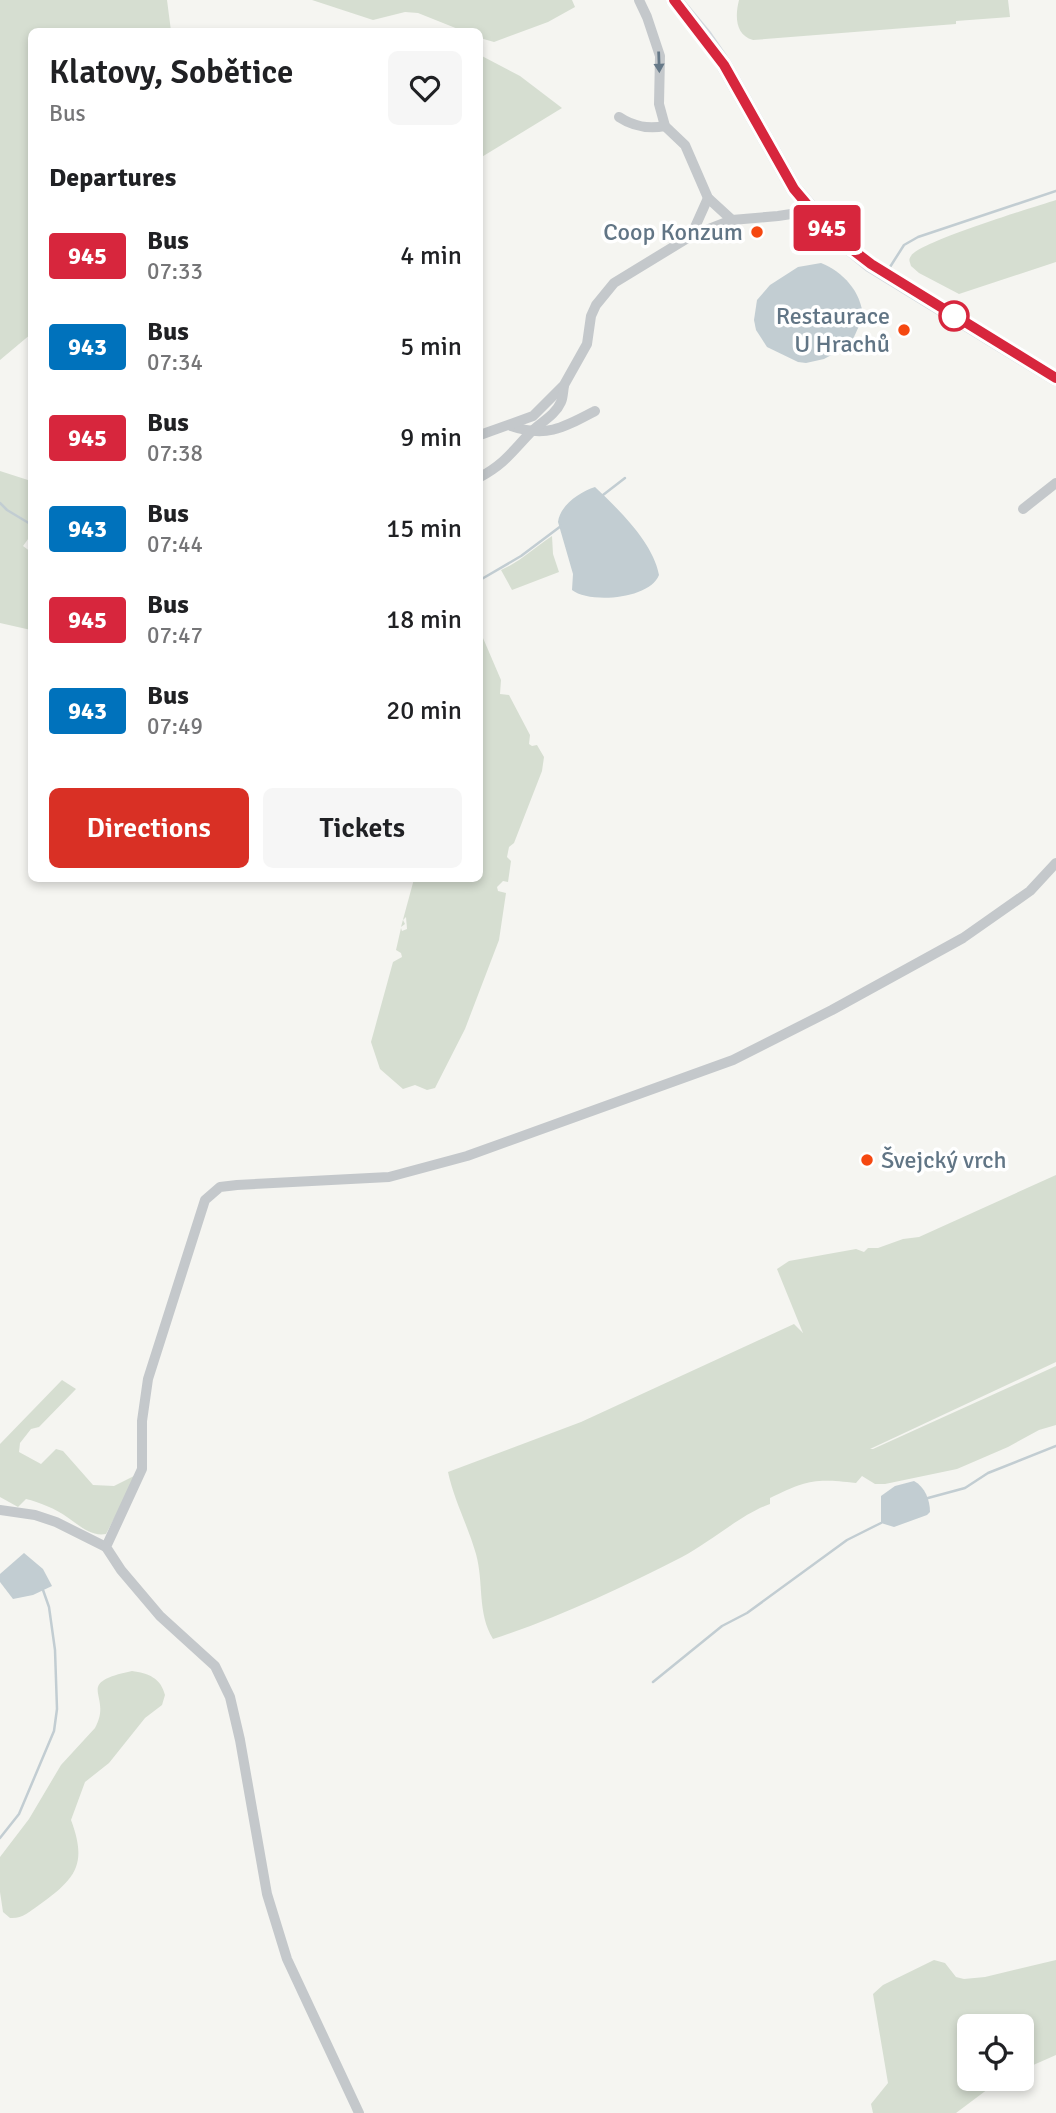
<!DOCTYPE html>
<html lang="en">
<head>
<meta charset="utf-8">
<style>
	:root { --surface:#fff; --page:#f6f6f6; --text:#202124; --muted:#757577; --accent:#d93025 }
	body { margin:0; font-family:Signika,sans-serif; background:var(--page); color:var(--text); height:100vh; display:flex; flex-direction:column; font-size:26px; white-space:nowrap }
	* { box-sizing:border-box; margin:0 }
	p { font-size:23px; color:var(--muted) }
	.icon { flex:none; width:38px; height:38px; fill:none; stroke:currentColor; stroke-width:2; stroke-linecap:round; stroke-linejoin:round }
	.map { position:relative; flex:1; overflow:hidden }
	.details { position:absolute; left:28px; top:28px; width:455px; height:854px; display:flex; flex-direction:column; background:var(--surface); border-radius:10px; box-shadow:0 4px 10px #0003 }
	.details>* { flex:none }
	.badge { padding:0 14px; border-radius:5px; font-size:24px; line-height:46px }
	.tools { position:absolute; left:957px; top:2014px; display:grid; gap:14px }
	.tools a { display:grid; place-items:center; width:77px; height:77px; border-radius:10px; background:var(--surface); box-shadow:0 4px 10px #0003; font-size:35px }
	.map>.badge { position:absolute; translate:-50% -50%; box-shadow:0 0 0 4px #fff }
	h2 { padding:0 21px; font-size:26px; line-height:63px }
	.round { display:grid; place-items:center; flex:none; width:74px; height:74px; border-radius:10px; background:var(--page) }
	.overview { display:flex; align-items:center; justify-content:space-between; height:119px; padding:0 21px }
	h1 { font-size:33px; font-weight:600; line-height:52px }
	.button { display:flex; gap:14px; margin-top:auto; padding:14px 21px }
	.button a { flex:1; height:80px; border-radius:10px; background:var(--accent); color:#fff; font-size:28px; font-weight:600; line-height:80px; text-align:center }
	.button a+a { background:var(--page); color:var(--text) }
	ul { padding:0; list-style:none }
	li { display:flex; align-items:center; gap:21px; height:91px; padding:0 21px }
	li div { flex:1 }
	li b { display:block; font-size:26px }
	li em { font-style:normal }
	li .badge { min-width:77px; font-weight:700; text-align:center }
	.map>svg:first-child { display:block }
	.green { fill:#d6ded1 }
	.water { fill:#c2cdd2 }
	.lines { fill:none; stroke-linecap:round; stroke-linejoin:round }
	.stream { stroke:#c2cdd2; stroke-width:2.5 }
	.minor { stroke:#c4c8cb; stroke-width:10 }
	.primary { stroke:#d2d8dd; stroke-width:16 }
	.oneway { fill:#667988 }
	.line-casing { stroke:#fff; stroke-width:16 }
	.line { stroke:#d7263d; stroke-width:10 }
	.poi-dot { fill:#f54811; stroke:#fff; stroke-width:2.5 }
	.stop-dot { fill:#fff; stroke:#d7263d; stroke-width:3.5 }
	.labels { text-anchor:middle; dominant-baseline:central; stroke-width:7; stroke-linejoin:round; paint-order:stroke }
	.poi-label { font-size:24px; fill:#617585; stroke:#fff; text-anchor:end }
</style>
</head>
<body>
<div class="map">
<svg width="1056" height="2113" viewBox="0 0 1056 2113">
	<rect width="100%" height="100%" fill="#f5f5f1"/>
	<g class="green">
		<polygon points="0,0 167,0 171,31 32,32 31,334 0,360"/>
		<polygon points="312,0 572,0 575,7 548,22 494,42 480,38 480,32 463,31 418,13 405,12 373,20"/>
		<path d="M739 0H1008L1010 17 956 21V24L753 40C735 35 735 16 739 0Z"/>
		<polygon points="480,55 520,76 562,108 480,158"/>
		<path d="M1056 200V262L959 294 919 273 911 266C910 262 908 260 911 256 919 242 1034 207 1056 200Z"/>
		<polygon points="0,471 31,481 31,535 23,546 31,552 31,630 0,623"/>
		<path d="M552 536 553 554 559 572 512 590 501 570C520 562 535 547 552 536Z"/>
		<polygon points="480,631 501,680 500,694 509,695 530,735 529,744 532,746 537,745 544,757 542,771 514,843 509,847 507,857 511,861 508,882 503,881 497,887 498,891 506,893 499,940 465,1029 435,1088 427,1090 415,1085 403,1089 380,1069 371,1042 393,962 402,957 401,953 396,950 401,928 402,931 407,929 406,917 403,920 405,924 401,927 414,879 480,878"/>
		<path d="M1056 1175V1362L870 1449H873L1056 1366V1425L1039 1430 1008 1447 957 1469 885 1484H875L862 1476 856 1483C814 1478 807 1480 770 1498V1504C743 1513 709 1543 682 1557 621 1588 558 1618 493 1639 477 1613 484 1583 476 1554 468 1526 454 1500 448 1472L581 1422 794 1324 803 1333 777 1269 789 1261 856 1249 864 1252 868 1248H878L903 1239 919 1237Z"/>
		<path d="M62 1380 76 1389 39 1427 31 1429 20 1443 19 1452 41 1464 56 1449 63 1451 93 1485 114 1486 134 1476V1480L106 1534C91 1537 79 1525 67 1517 56 1509 39 1502 26 1499L18 1507 0 1497V1444Z"/>
		<path d="M132 1671C148 1673 161 1678 165 1695L162 1705 145 1718 109 1763 85 1782 71 1820C88 1865 75 1879 39 1905 29 1912 22 1919 10 1918L3 1912 0 1892V1857L29 1819 61 1765 95 1728C114 1694 71 1684 132 1671Z"/>
		<polygon points="934,1960 945,1963 956,1977 964,1979 985,1977 1056,1960 1056,2055 1022,2070 1022,2026 970,2026 970,2079 1005,2079 992,2086 956,2113 873,2113 871,2104 888,2083 873,1994 883,1985"/>
	</g>
	<g class="water">
		<path d="M821 263C843 272 861 291 863 317L854 337 846 347 824 359 806 363 798 362 767 347 756 330 754 320 757 300 770 285 798 267Z"/>
		<path d="M595 487C618 509 653 542 659 575 650 599 590 604 572 590L573 574 558 522C560 505 580 492 595 487Z"/>
		<path d="M914 1481C925 1487 930 1500 930 1512L927 1515 894 1527 881 1523V1496L895 1486Z"/>
		<polygon points="24,1553 43,1569 52,1586 33,1595 13,1599 0,1582 0,1574"/>
	</g>
	<g class="lines">
		<g class="stream">
			<polyline points="890,267 904,245 918,237 1056,191"/>
			<polyline points="603,495 625,478"/>
			<polyline points="0,503 7,510 32,525"/>
			<polyline points="480,580 521,556 561,526"/>
			<polyline points="928,1498 965,1488 988,1473 1056,1446"/>
			<polyline points="653,1682 722,1626 747,1613 847,1540 881,1523"/>
			<polyline points="0,1838 19,1814 54,1731 57,1709 55,1650 49,1607 43,1590"/>
		</g>
		<g class="minor">
			<polyline points="639,0 647,17 660,56 659,104 665,126 685,145 708,198 732,220"/>
			<path d="M619 117C634 127 648 129 665 126"/>
			<polyline points="691,236 708,198"/>
			<path d="M511 426C546 438 563 428 595 411"/>
			<polyline points="480,435 533,416 564,385 587,344 591,316 596,305 614,283 691,236 732,220 778,216 811,211"/>
			<path d="M480 477C504 464 511 453 529 434 539 423 555 416 561 402 563 398 563 391 564 386"/>
			<polyline points="1023,509 1056,483"/>
			<polyline points="0,1510 35,1515 56,1522 106,1547"/>
			<polyline points="359,2113 287,1959 267,1894 240,1740 230,1697 215,1666 160,1616 121,1570 106,1547 142,1469 142,1421 148,1379 205,1200 220,1187 237,1185 389,1177 467,1156 733,1060 832,1010 963,938 1030,891 1056,863"/>
		</g>
		<polyline class="primary" points="674,0 704,36 724,65 794,189 833,234 871,265 1056,378"/>
	</g>
	<defs><path id="oneway-solid" d="M-6-.8H1V-3.2L6.5 0L1 3.2V.8H-6Z" transform="scale(1.75)"/></defs>
	<use class="oneway" href="#oneway-solid" transform="translate(659 62) rotate(88)"/>
	<g class="lines">
		<defs>
			<polyline id="line" points="674,0 724,65 794,189 832,234 871,264 1056,378"/>
		</defs>
		<use href="#line" class="line-casing"/>
		<use href="#line" class="line"/>
	</g>
	<g class="poi-dot">
		<circle cx="757" cy="232" r="7"/>
		<circle cx="904" cy="330" r="7"/>
		<circle cx="867" cy="1160" r="7"/>
	</g>
	<circle class="stop-dot" cx="954" cy="316" r="14"/>
	<g class="labels">
		<g class="poi-label">
			<text x="743" y="232">Coop Konzum</text>
			<text x="890" y="316">Restaurace<tspan x="890" dy="28">U Hrachů</tspan></text>
			<text x="881" y="1160" text-anchor="start">Švejcký vrch</text>
		</g>
	</g>
</svg>
<div class="tools">
<a><svg class="icon" aria-label="locate" viewBox="0 0 24 24"><circle cx="12" cy="12" r="6"/><path d="M12 2v4M12 18v4M2 12h4M18 12h4"/></svg></a>
</div>
<b class="badge" style="left:827px;top:228px;background:#d7263d;color:#fff">945</b>
<section class="details">
<div class="overview"><div><h1>Klatovy, Sobětice</h1><p>Bus</p></div><a class="round"><svg class="icon" aria-label="heart" viewBox="0 0 24 24"><path d="M12 20l-8-8c-3-5 5-10 8-4 3-6 11-1 8 4z"/></svg></a></div>
<h2>Departures</h2>
<ul>
<li><span class="badge" style="background:#d7263d;color:#fff">945</span><div><b>Bus</b><p>07:33</p></div><em>4 min</em></li>
<li><span class="badge" style="background:#0072bc;color:#fff">943</span><div><b>Bus</b><p>07:34</p></div><em>5 min</em></li>
<li><span class="badge" style="background:#d7263d;color:#fff">945</span><div><b>Bus</b><p>07:38</p></div><em>9 min</em></li>
<li><span class="badge" style="background:#0072bc;color:#fff">943</span><div><b>Bus</b><p>07:44</p></div><em>15 min</em></li>
<li><span class="badge" style="background:#d7263d;color:#fff">945</span><div><b>Bus</b><p>07:47</p></div><em>18 min</em></li>
<li><span class="badge" style="background:#0072bc;color:#fff">943</span><div><b>Bus</b><p>07:49</p></div><em>20 min</em></li>
</ul>
<div class="button"><a>Directions</a><a>Tickets</a></div>
</section>
</div>
</body>
</html>
